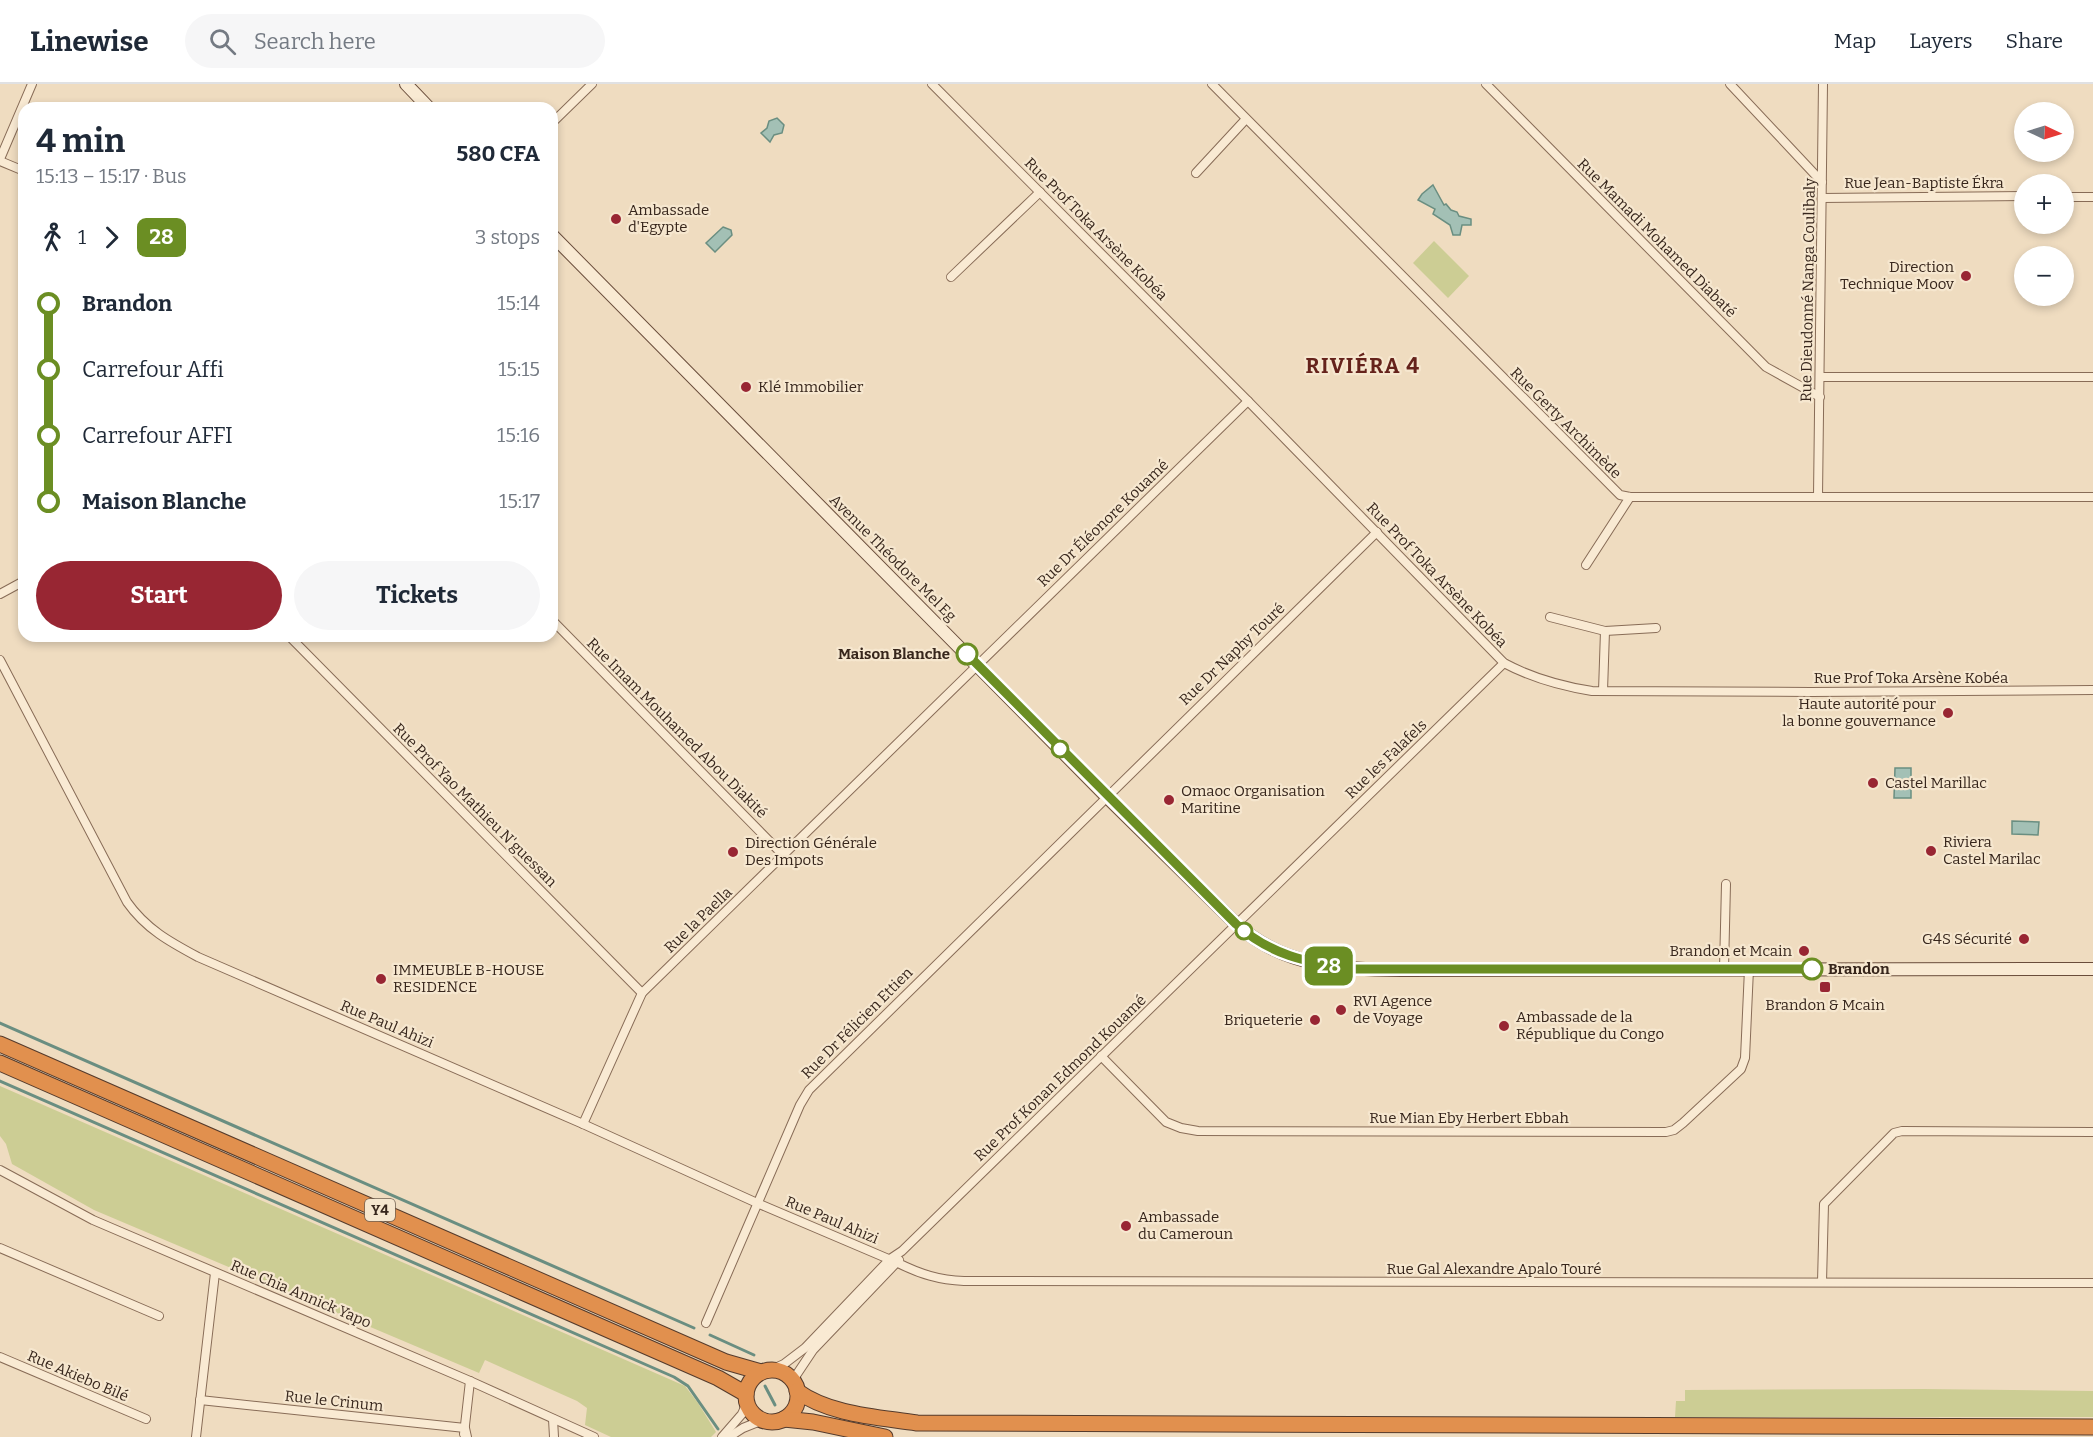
<!DOCTYPE html>
<html lang="en">
<head>
<meta charset="utf-8">
<style>
	:root { --surface:#fff; --page:#f6f6f7; --text:#1f2937; --muted:#747a83; --line:#e0e1e3; --accent:#982633 }
	body { margin:0; font-family:Bitter,serif; background:var(--page); color:var(--text); height:100vh; display:flex; flex-direction:column; font-size:22px; white-space:nowrap }
	* { box-sizing:border-box; margin:0 }
	p { font-size:20px; color:var(--muted) }
	.icon { flex:none; width:33px; height:33px; fill:none; stroke:currentColor; stroke-width:2; stroke-linecap:round; stroke-linejoin:round }
	.map { position:relative; flex:1; overflow:hidden }
	.side { position:absolute; left:18px; top:18px; width:540px; height:540px; display:flex; flex-direction:column; background:var(--surface); border-radius:18px; box-shadow:0 3px 9px #0003 }
	.side>* { flex:none }
	.badge { padding:0 12px; border-radius:9px; font-size:21px; line-height:39px }
	.needle { width:39px; rotate:94deg }
	.fabs { position:absolute; left:2014px; top:18px; display:grid; gap:12px }
	.fabs a { display:grid; place-items:center; width:60px; height:60px; border-radius:50%; background:var(--surface); box-shadow:0 3px 9px #0003; font-size:30px }
	.map>.badge { position:absolute; translate:-50% -50%; box-shadow:0 0 0 3px #fff }
	.legs { display:flex; align-items:center; gap:9px; height:66px; padding:0 18px; font-size:20px }
	.legs p { margin-inline-start:auto }
	.summary { display:flex; align-items:center; justify-content:space-between; height:102px; padding:0 18px }
	h1 { font-size:33px; font-weight:700; line-height:45px }
	.cta { display:flex; gap:12px; margin-top:auto; padding:12px 18px }
	.cta a { flex:1; height:69px; border-radius:36px; background:var(--accent); color:#fff; font-size:24px; font-weight:700; line-height:69px; text-align:center }
	.cta a+a { background:var(--page); color:var(--text) }
	ul { padding:0 18px; list-style:none }
	li { display:flex; align-items:center; gap:21px; height:66px; font-size:22px }
	li i { display:grid; place-items:center; width:9px; height:100%; margin:0 8px; background:currentColor }
	li i::after { content:''; width:15px; height:15px; margin:-8px; border:4px solid; border-radius:50%; background:var(--surface) }
	li p { margin-inline-start:auto }
	li:first-child i { background:linear-gradient(#0000 50%,currentColor 0) }
	li:last-child i { background:linear-gradient(currentColor 50%,#0000 0) }
	header { display:flex; align-items:center; gap:36px; box-sizing:border-box; height:84px; padding:0 30px; background:var(--surface); border-bottom:2px solid var(--line) }
	header strong { font-size:28px }
	nav { display:flex; gap:33px; margin-inline-start:auto; font-size:21px }
	.search { width:420px; height:54px; background:var(--page); display:flex; align-items:center; gap:15px; box-sizing:border-box; padding:0 21px; border-radius:33px; color:var(--muted); font-size:22px }
	.map>svg:first-child { display:block }
	.green { fill:#cccd94 }
	.water { fill:#a3c0b5; stroke:#6a8e81; stroke-width:1.5 }
	.lines { fill:none; stroke-linecap:round; stroke-linejoin:round }
	.stream { stroke:#6a8e81; stroke-width:3 }
	.street-casing { stroke:#886c57; stroke-width:10 }
	.secondary-casing { stroke:#6a4d3b; stroke-width:14 }
	.highway-casing { stroke:#553b2c; stroke-width:17 }
	.street { stroke:#f9ead3; stroke-width:8 }
	.secondary { stroke:#f9ead3; stroke-width:12 }
	.highway { stroke:#e1904e; stroke-width:15 }
	.line-1-casing { stroke:#fff; stroke-width:14 }
	.line-1 { stroke:#6b8e23; stroke-width:9 }
	.poi-dot { fill:#982633; stroke:#f6e7cf; stroke-width:2 }
	.stop-1-dot { fill:#fff; stroke:#6b8e23; stroke-width:3 }
	.labels { text-anchor:middle; dominant-baseline:central; stroke-width:4.5; stroke-linejoin:round; paint-order:stroke }
	.shield { fill:#f6e7cf; stroke:#706052; stroke-width:1.5 }
	.shield-label { font-size:14px; font-weight:bold; fill:#37261c }
	.street-label { font-size:15px; fill:#37261c; stroke:#f6e7cf }
	.poi-label { font-size:15px; fill:#37261c; stroke:#f6e7cf; text-anchor:start }
	.stop-label { font-size:15px; font-weight:bold; fill:#37261c; stroke:#f6e7cf; text-anchor:end }
	.district-label { font-size:21px; font-weight:bold; letter-spacing:1.5px; fill:#65221b; stroke:#f6e7cf }
</style>
</head>
<body>
<header>
<strong>Linewise</strong>
<div class="search"><svg class="icon" aria-label="search" viewBox="0 0 24 24"><circle cx="10" cy="10" r="6"/><path d="M15 15l6 6"/></svg>Search here</div>
<nav><a>Map</a><a>Layers</a><a>Share</a></nav>
</header>
<div class="map">
<svg width="2093" height="1353" viewBox="0 0 2093 1353">
	<rect width="100%" height="100%" fill="#efdcc0"/>
	<g class="green">
		<polygon points="1434,157 1469,192 1448,214 1413,179"/>
		<polygon points="0,1002 685,1302 698,1319 716,1348 711,1353 611,1353 585,1341 587,1324 577,1317 485,1276 479,1289 94,1126 12,1080 6,1060 0,1052"/>
		<polygon points="1923,1305 2093,1307 2093,1333 1675,1333 1676,1317 1685,1317 1685,1306"/>
	</g>
	<g class="water">
		<polygon points="777,34 784,41 782,49 774,51 770,58 761,49 767,44 769,37"/>
		<polygon points="1433,101 1444,121 1446,120 1451,126 1457,128 1459,132 1471,135 1471,141 1462,141 1460,151 1453,151 1450,141 1433,130 1435,125 1418,116 1422,110"/>
		<polygon points="723,143 731,146 732,151 715,168 706,159"/>
		<polygon points="1895,684 1911,684 1911,714 1894,714"/>
		<polygon points="2012,737 2039,738 2038,751 2012,750"/>
	</g>
	<g class="lines">
		<g class="stream">
			<polyline points="0,939 694,1244"/>
			<polyline points="0,997 674,1293 688,1302 718,1345"/>
			<polyline points="710,1251 754,1271"/>
			<polyline points="765,1302 775,1321"/>
		</g>
		<defs>
			<g id="street">
				<path d="M932 0 1248 317 1504 579C1532 594 1560 602 1592 607L1811 608 2093 606"/>
				<polyline points="1212,0 1620,411 1630,413 2093,413"/>
				<polyline points="1486,0 1766,283 1820,313"/>
				<polyline points="1730,0 1822,98"/>
				<polyline points="552,39 592,0"/>
				<polyline points="0,75 32,0"/>
				<polyline points="0,77 24,87"/>
				<polyline points="1196,89 1246,35"/>
				<polyline points="2064,113 2093,113"/>
				<polyline points="1822,114 2025,112"/>
				<polyline points="951,193 1040,108"/>
				<polyline points="1820,293 2093,293"/>
				<polyline points="1818,412 1823,0"/>
				<polyline points="1586,481 1630,413"/>
				<polyline points="0,510 24,497"/>
				<polyline points="1550,533 1605,547 1656,544"/>
				<polyline points="552,536 783,771"/>
				<polyline points="289,552 642,909"/>
				<path d="M0 576 127 818C146 845 170 858 198 873L583 1040 757 1119 898 1179C920 1190 939 1196 964 1197L2093 1199"/>
				<polyline points="1603,607 1605,547"/>
				<polyline points="1724,885 1726,800"/>
				<polyline points="1101,972 1166,1038 1181,1044 1198,1047 1666,1048 1674,1046 1683,1039 1741,985 1745,974 1749,885"/>
				<polyline points="583,1040 642,909 1248,317"/>
				<polyline points="0,1086 93,1136 470,1297 594,1353"/>
				<polyline points="0,1164 159,1232"/>
				<polyline points="1822,1198 1824,1120 1894,1049 1902,1047 2093,1048"/>
				<polyline points="706,1239 800,1021 809,1006 1377,448"/>
				<polyline points="0,1273 146,1335"/>
				<polyline points="773,1285 784,1280 805,1264 890,1175 902,1167 1504,579"/>
				<polyline points="793,1296 813,1266 899,1176"/>
				<polyline points="200,1316 465,1344 467,1353"/>
				<polyline points="553,1335 554,1353"/>
				<polyline points="464,1350 470,1297"/>
				<polyline points="196,1353 215,1189"/>
				<polyline points="722,1353 742,1330 747,1319"/>
				<polyline points="729,1353 743,1344 763,1336"/>
			</g>
			<g id="secondary">
				<polyline points="406,0 429,24"/>
				<path d="M552 151 1106 712 1236 840C1284 883 1340 885 1401 886L2093 885"/>
			</g>
			<g id="highway">
				<polyline points="0,960 726,1278 761,1288"/>
				<polyline points="0,979 718,1294 746,1310"/>
				<circle cx="772" cy="1312" r="26"/>
				<path d="M797 1307C830 1331 878 1333 917 1339L2093 1343"/>
				<polyline points="784,1335 813,1338 885,1353"/>
			</g>
		</defs>
		<use href="#street" class="street-casing"/>
		<use href="#secondary" class="secondary-casing"/>
		<use href="#highway" class="highway-casing"/>
		<use href="#street" class="street"/>
		<use href="#secondary" class="secondary"/>
		<use href="#highway" class="highway"/>
	</g>
	<g class="lines">
		<defs>
			<path id="line-1" d="M967 570 1236 840C1270 871 1306 878 1350 885H1812"/>
		</defs>
		<use href="#line-1" class="line-1-casing"/>
		<use href="#line-1" class="line-1"/>
	</g>
	<g class="poi-dot">
		<circle cx="616" cy="135" r="6"/>
		<circle cx="1966" cy="192" r="6"/>
		<circle cx="746" cy="303" r="6"/>
		<circle cx="1948" cy="629" r="6"/>
		<circle cx="1873" cy="699" r="6"/>
		<circle cx="1169" cy="716" r="6"/>
		<circle cx="1931" cy="767" r="6"/>
		<circle cx="733" cy="768" r="6"/>
		<circle cx="2024" cy="855" r="6"/>
		<circle cx="1804" cy="867" r="6"/>
		<circle cx="381" cy="895" r="6"/>
		<rect x="1819" y="897" width="12" height="12" rx="3"/>
		<circle cx="1341" cy="926" r="6"/>
		<circle cx="1315" cy="936" r="6"/>
		<circle cx="1504" cy="942" r="6"/>
		<circle cx="1126" cy="1142" r="6"/>
	</g>
	<g class="stop-1-dot">
		<circle cx="967" cy="570" r="10"/>
		<circle cx="1060" cy="665" r="8"/>
		<circle cx="1244" cy="847" r="8"/>
		<circle cx="1812" cy="885" r="10"/>
	</g>
	<g class="labels">
		<rect class="shield" x="365" y="1115" width="30" height="22" rx="4.5"/>
		<g class="shield-label">
			<text x="380" y="1126">Y4</text>
		</g>
		<g class="street-label">
			<text x="1924" y="99">Rue Jean-Baptiste Ékra</text>
			<text transform="translate(1096 145) rotate(45)">Rue Prof Toka Arsène Kobéa</text>
			<text transform="translate(1657 154) rotate(45)">Rue Mamadi Mohamed Diabaté</text>
			<text transform="translate(1808 206) rotate(-89)">Rue Dieudonné Nanga Coulibaly</text>
			<text transform="translate(1566 339) rotate(45)">Rue Gerty Archimède</text>
			<text transform="translate(1103 439) rotate(-44)">Rue Dr Éléonore Kouamé</text>
			<text transform="translate(893 474) rotate(45)">Avenue Théodore Mel Eg</text>
			<text transform="translate(1437 491) rotate(46)">Rue Prof Toka Arsène Kobéa</text>
			<text transform="translate(1232 570) rotate(-44)">Rue Dr Naphy Touré</text>
			<text x="1911" y="594">Rue Prof Toka Arsène Kobéa</text>
			<text transform="translate(677 644) rotate(45)">Rue Imam Mouhamed Abou Diakité</text>
			<text transform="translate(1386 675) rotate(-44)">Rue les Falafels</text>
			<text transform="translate(475 721) rotate(45)">Rue Prof Yao Mathieu N'guessan</text>
			<text transform="translate(698 836) rotate(-44)">Rue la Paella</text>
			<text transform="translate(857 939) rotate(-45)">Rue Dr Félicien Ettien</text>
			<text transform="translate(387 940) rotate(23)">Rue Paul Ahizi</text>
			<text transform="translate(1060 994) rotate(-44)">Rue Prof Konan Edmond Kouamé</text>
			<text x="1469" y="1034">Rue Mian Eby Herbert Ebbah</text>
			<text transform="translate(832 1136) rotate(23)">Rue Paul Ahizi</text>
			<text x="1494" y="1185">Rue Gal Alexandre Apalo Touré</text>
			<text transform="translate(301 1210) rotate(23)">Rue Chia Annick Yapo</text>
			<text transform="translate(78 1292) rotate(23)">Rue Akiebo Bilé</text>
			<text transform="translate(334 1317) rotate(6)">Rue le Crinum</text>
		</g>
		<g class="poi-label">
			<text x="628" y="126">Ambassade<tspan x="628" dy="17">d'Egypte</tspan></text>
			<text x="1954" y="183" text-anchor="end">Direction<tspan x="1954" dy="17">Technique Moov</tspan></text>
			<text x="758" y="303">Klé Immobilier</text>
			<text x="1936" y="620" text-anchor="end">Haute autorité pour<tspan x="1936" dy="17">la bonne gouvernance</tspan></text>
			<text x="1885" y="699">Castel Marillac</text>
			<text x="1181" y="707">Omaoc Organisation<tspan x="1181" dy="17">Maritine</tspan></text>
			<text x="1943" y="758">Riviera<tspan x="1943" dy="17">Castel Marilac</tspan></text>
			<text x="745" y="759">Direction Générale<tspan x="745" dy="17">Des Impots</tspan></text>
			<text x="2012" y="855" text-anchor="end">G4S Sécurité</text>
			<text x="1792" y="867" text-anchor="end">Brandon et Mcain</text>
			<text x="393" y="886">IMMEUBLE B-HOUSE<tspan x="393" dy="17">RESIDENCE</tspan></text>
			<text x="1353" y="917">RVI Agence<tspan x="1353" dy="17">de Voyage</tspan></text>
			<text x="1825" y="921" text-anchor="middle">Brandon &amp; Mcain</text>
			<text x="1516" y="933">Ambassade de la<tspan x="1516" dy="17">République du Congo</tspan></text>
			<text x="1303" y="936" text-anchor="end">Briqueterie</text>
			<text x="1138" y="1133">Ambassade<tspan x="1138" dy="17">du Cameroun</tspan></text>
		</g>
		<g class="stop-label">
			<text x="950" y="570">Maison Blanche</text>
			<text x="1828" y="885" text-anchor="start">Brandon</text>
		</g>
		<g class="district-label">
			<text x="1363" y="282">RIVIÉRA 4</text>
		</g>
	</g>
</svg>
<div class="fabs">
<a><svg class="needle" viewBox="-14 -14 28 28"><path d="M0-13l5 13h-10z" fill="#e53935"/><path d="M0 13l5-13h-10z" fill="#747a83"/></svg></a>
<a>+</a>
<a>−</a>
</div>
<b class="badge" style="left:1329px;top:882px;background:#6b8e23;color:#fff">28</b>
<section class="side">
<div class="summary"><div><h1>4 min</h1><p>15:13 – 15:17 · Bus</p></div><b>580 CFA</b></div>
<div class="legs"><svg class="icon" aria-label="walk" viewBox="0 0 24 24"><circle cx="13" cy="4" r="2"/><path d="M13 8l-2 6 4 7M11 14l-3 7M7 12l3-4h3l4 4"/></svg>1<svg class="icon" aria-label="forward" viewBox="0 0 24 24"><path d="M9 5l7 7-7 7"/></svg><b class="badge" style="background:#6b8e23;color:#fff">28</b><p>3 stops</p></div>
<ul>
<li><i style="color:#6b8e23"></i><b>Brandon</b><p>15:14</p></li>
<li><i style="color:#6b8e23"></i><span>Carrefour Affi</span><p>15:15</p></li>
<li><i style="color:#6b8e23"></i><span>Carrefour AFFI</span><p>15:16</p></li>
<li><i style="color:#6b8e23"></i><b>Maison Blanche</b><p>15:17</p></li>
</ul>
<div class="cta"><a>Start</a><a>Tickets</a></div>
</section>
</div>
</body>
</html>
